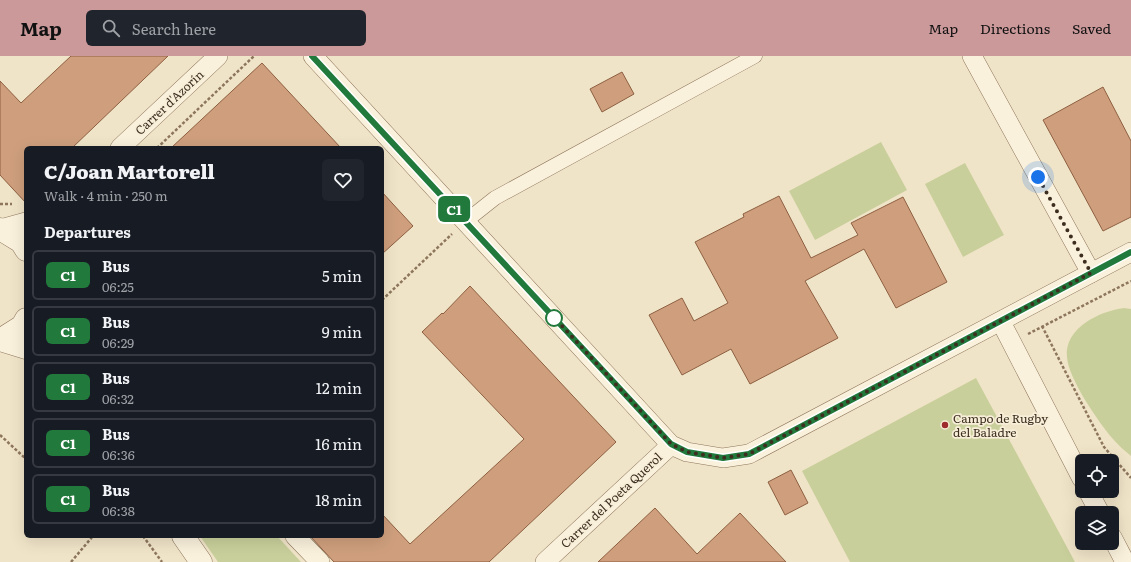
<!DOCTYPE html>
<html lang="en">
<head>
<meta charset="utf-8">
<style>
	:root { --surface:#171b24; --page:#20242c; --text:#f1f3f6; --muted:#9ea1a6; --line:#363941; --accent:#cc999b }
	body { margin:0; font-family:Literata,serif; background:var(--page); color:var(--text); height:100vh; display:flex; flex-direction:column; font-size:15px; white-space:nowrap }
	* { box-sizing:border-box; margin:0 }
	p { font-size:13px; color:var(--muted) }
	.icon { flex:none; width:22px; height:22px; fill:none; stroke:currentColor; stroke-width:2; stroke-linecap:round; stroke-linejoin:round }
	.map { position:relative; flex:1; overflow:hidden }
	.details { position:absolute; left:24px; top:90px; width:360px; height:392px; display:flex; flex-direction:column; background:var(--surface); border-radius:6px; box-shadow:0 4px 16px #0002 }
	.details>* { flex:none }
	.badge { padding:0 8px; border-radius:6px; font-size:14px; line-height:26px }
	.buttons { position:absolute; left:1075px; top:398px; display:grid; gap:8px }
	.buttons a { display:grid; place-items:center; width:44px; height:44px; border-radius:6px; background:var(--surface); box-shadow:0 4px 16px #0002; font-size:20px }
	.you { position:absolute; width:20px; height:20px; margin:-10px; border:3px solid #fff; border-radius:50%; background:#1a73e8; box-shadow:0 0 0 6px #1a73e833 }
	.map>.badge { position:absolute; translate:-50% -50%; box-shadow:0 0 0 2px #fff }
	h2 { padding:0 20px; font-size:15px; line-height:36px }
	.round { display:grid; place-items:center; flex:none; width:42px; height:42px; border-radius:6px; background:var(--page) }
	.headline { display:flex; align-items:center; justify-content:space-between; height:68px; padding:0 20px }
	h1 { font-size:19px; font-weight:800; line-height:30px }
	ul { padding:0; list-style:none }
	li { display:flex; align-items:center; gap:12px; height:50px; margin:0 8px 6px; padding:0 12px; border:2px solid var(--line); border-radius:6px }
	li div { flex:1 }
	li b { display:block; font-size:15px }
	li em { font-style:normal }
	li .badge { min-width:44px; font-weight:700; text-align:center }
	header { display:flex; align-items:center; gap:24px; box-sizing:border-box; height:56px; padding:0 20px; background:var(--accent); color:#111 }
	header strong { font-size:19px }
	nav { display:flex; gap:22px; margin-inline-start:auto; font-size:14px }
	.search { width:280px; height:36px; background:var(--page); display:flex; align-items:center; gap:10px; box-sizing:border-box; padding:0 14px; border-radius:6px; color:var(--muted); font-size:15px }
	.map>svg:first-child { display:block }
	.green { fill:#c9cf9b }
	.building { fill:#cf9f7d; stroke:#8d5f41 }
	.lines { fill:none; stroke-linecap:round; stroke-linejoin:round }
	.pedestrian-casing { stroke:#8d765c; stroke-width:15 }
	.minor-casing { stroke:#8d765c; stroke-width:20 }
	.tertiary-casing { stroke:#8d765c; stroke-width:23 }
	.path { stroke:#8d765c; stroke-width:2.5; stroke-dasharray:3 2; stroke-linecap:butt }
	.pedestrian { stroke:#faf1dc; stroke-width:14 }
	.minor { stroke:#faf1dc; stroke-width:19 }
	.tertiary { stroke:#faf1dc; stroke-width:22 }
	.line-casing { stroke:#fff; stroke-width:9 }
	.line { stroke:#21793c; stroke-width:6 }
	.walk { stroke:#3d2e20; stroke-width:4; stroke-dasharray:0 7.2 }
	.stop-dot { fill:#fff; stroke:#21793c; stroke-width:2 }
	.poi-dot { fill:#9e2a2b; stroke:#f7eed8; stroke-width:1.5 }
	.labels { text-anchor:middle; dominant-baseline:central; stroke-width:3.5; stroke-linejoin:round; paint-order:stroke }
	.street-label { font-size:12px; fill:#3d2e20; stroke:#f7eed8 }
	.poi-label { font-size:12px; fill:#3d2e20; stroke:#f7eed8; text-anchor:start }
</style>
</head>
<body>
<header>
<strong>Map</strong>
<div class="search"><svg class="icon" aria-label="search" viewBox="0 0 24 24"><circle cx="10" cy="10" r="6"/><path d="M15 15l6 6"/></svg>Search here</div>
<nav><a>Map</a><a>Directions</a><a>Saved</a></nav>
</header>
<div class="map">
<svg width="1131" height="506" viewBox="0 0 1131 506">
	<rect width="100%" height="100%" fill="#f0e4c8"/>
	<g class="green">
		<polygon points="881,86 907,134 815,184 789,135"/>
		<polygon points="965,107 1004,179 963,201 925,128"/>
		<path d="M1124 252 1131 253V400C1125 395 1118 389 1113 383 1099 367 1068 322 1067 301 1064 272 1100 255 1124 252Z"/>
		<polygon points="976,322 1075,506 850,506 802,415"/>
		<polygon points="200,480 277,480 301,506 218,506"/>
	</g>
	<g class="building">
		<polygon points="71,0 168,0 72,92 26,92 26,147 0,119 0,25 21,47"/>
		<polygon points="262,7 341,92 171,92"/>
		<polygon points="622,16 634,38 602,56 590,33"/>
		<polygon points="1103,31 1131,85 1131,161 1103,175 1043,64"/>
		<polygon points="382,136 413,170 382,198"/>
		<polygon points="779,140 811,202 858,179 851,167 903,141 947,226 896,252 864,193 805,225 838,282 750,328 731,293 682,319 649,259 682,242 694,265 728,247 695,186 744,161 743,158"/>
		<polygon points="470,230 616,386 489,506 334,506 310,480 382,480 382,458 410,488 524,383 422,276 442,257 443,258"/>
		<polygon points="791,414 808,447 785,459 768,426"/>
		<polygon points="655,452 697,498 740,457 786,506 598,506"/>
	</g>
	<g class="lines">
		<defs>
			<polyline id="pedestrian" points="466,165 495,142 755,0"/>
			<g id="minor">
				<polyline points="313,0 671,389 687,396 723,402 749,398 1131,196"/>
				<polyline points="972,0 1091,217"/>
				<polyline points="120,92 218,0"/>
				<polyline points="0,173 26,166"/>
				<polyline points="1001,266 1082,423"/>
				<polyline points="1088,435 1100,457"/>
				<polyline points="295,480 320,506"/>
				<polyline points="1112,481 1125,506"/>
				<polyline points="545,506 671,389"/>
			</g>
			<g id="tertiary">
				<polyline points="0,173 21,186 26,194"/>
				<polyline points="0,284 22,270 26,263"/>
				<polyline points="0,284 26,292"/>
				<polyline points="183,480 201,506"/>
			</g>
		</defs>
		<use href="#pedestrian" class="pedestrian-casing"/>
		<use href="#minor" class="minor-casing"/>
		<use href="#tertiary" class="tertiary-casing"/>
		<g class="path">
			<polyline points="157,92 254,0"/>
			<polyline points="0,148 12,148"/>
			<polyline points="382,244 452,178"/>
			<polyline points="1042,270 1104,391 1131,422"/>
			<polyline points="1028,278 1131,225"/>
			<polyline points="0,379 26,403"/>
			<polyline points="143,480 162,506"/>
			<polyline points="71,506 93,480"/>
		</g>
		<use href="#pedestrian" class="pedestrian"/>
		<use href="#minor" class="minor"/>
		<use href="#tertiary" class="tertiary"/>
	</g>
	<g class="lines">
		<defs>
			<polyline id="line" points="312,0 671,388 687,396 723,402 749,398 1131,196"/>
		</defs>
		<use href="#line" class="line-casing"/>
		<use href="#line" class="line"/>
		<polyline class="walk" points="554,262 551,258 671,388 687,396 723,402 749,398 1091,217 1038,121"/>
	</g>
	<circle class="stop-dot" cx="554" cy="262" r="8"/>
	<circle class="poi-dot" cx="945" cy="369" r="4"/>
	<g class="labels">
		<g class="street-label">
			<text transform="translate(169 46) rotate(-43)">Carrer d'Azorín</text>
			<text transform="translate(611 444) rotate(-43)">Carrer del Poeta Querol</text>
		</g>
		<g class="poi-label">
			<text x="953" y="362">Campo de Rugby<tspan x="953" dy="14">del Baladre</tspan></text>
		</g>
	</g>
</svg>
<div class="buttons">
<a><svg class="icon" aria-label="locate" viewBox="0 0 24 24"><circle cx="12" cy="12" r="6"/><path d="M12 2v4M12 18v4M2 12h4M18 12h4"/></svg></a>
<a><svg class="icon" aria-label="layers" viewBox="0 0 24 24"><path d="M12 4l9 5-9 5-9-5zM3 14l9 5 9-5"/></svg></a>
</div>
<div class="you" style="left:1038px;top:121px"></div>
<b class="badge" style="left:454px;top:153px;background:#21793c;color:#fff">C1</b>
<section class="details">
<div class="headline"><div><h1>C/Joan Martorell</h1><p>Walk · 4 min · 250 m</p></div><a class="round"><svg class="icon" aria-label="heart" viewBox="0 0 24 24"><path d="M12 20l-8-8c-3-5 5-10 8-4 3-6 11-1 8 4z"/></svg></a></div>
<h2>Departures</h2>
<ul>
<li><span class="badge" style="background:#21793c;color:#fff">C1</span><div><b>Bus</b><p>06:25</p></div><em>5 min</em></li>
<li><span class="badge" style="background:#21793c;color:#fff">C1</span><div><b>Bus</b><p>06:29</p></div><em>9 min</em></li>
<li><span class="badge" style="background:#21793c;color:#fff">C1</span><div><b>Bus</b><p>06:32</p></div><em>12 min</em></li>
<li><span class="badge" style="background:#21793c;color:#fff">C1</span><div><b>Bus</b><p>06:36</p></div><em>16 min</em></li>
<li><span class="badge" style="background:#21793c;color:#fff">C1</span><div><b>Bus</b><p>06:38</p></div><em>18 min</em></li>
</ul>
</section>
</div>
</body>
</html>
